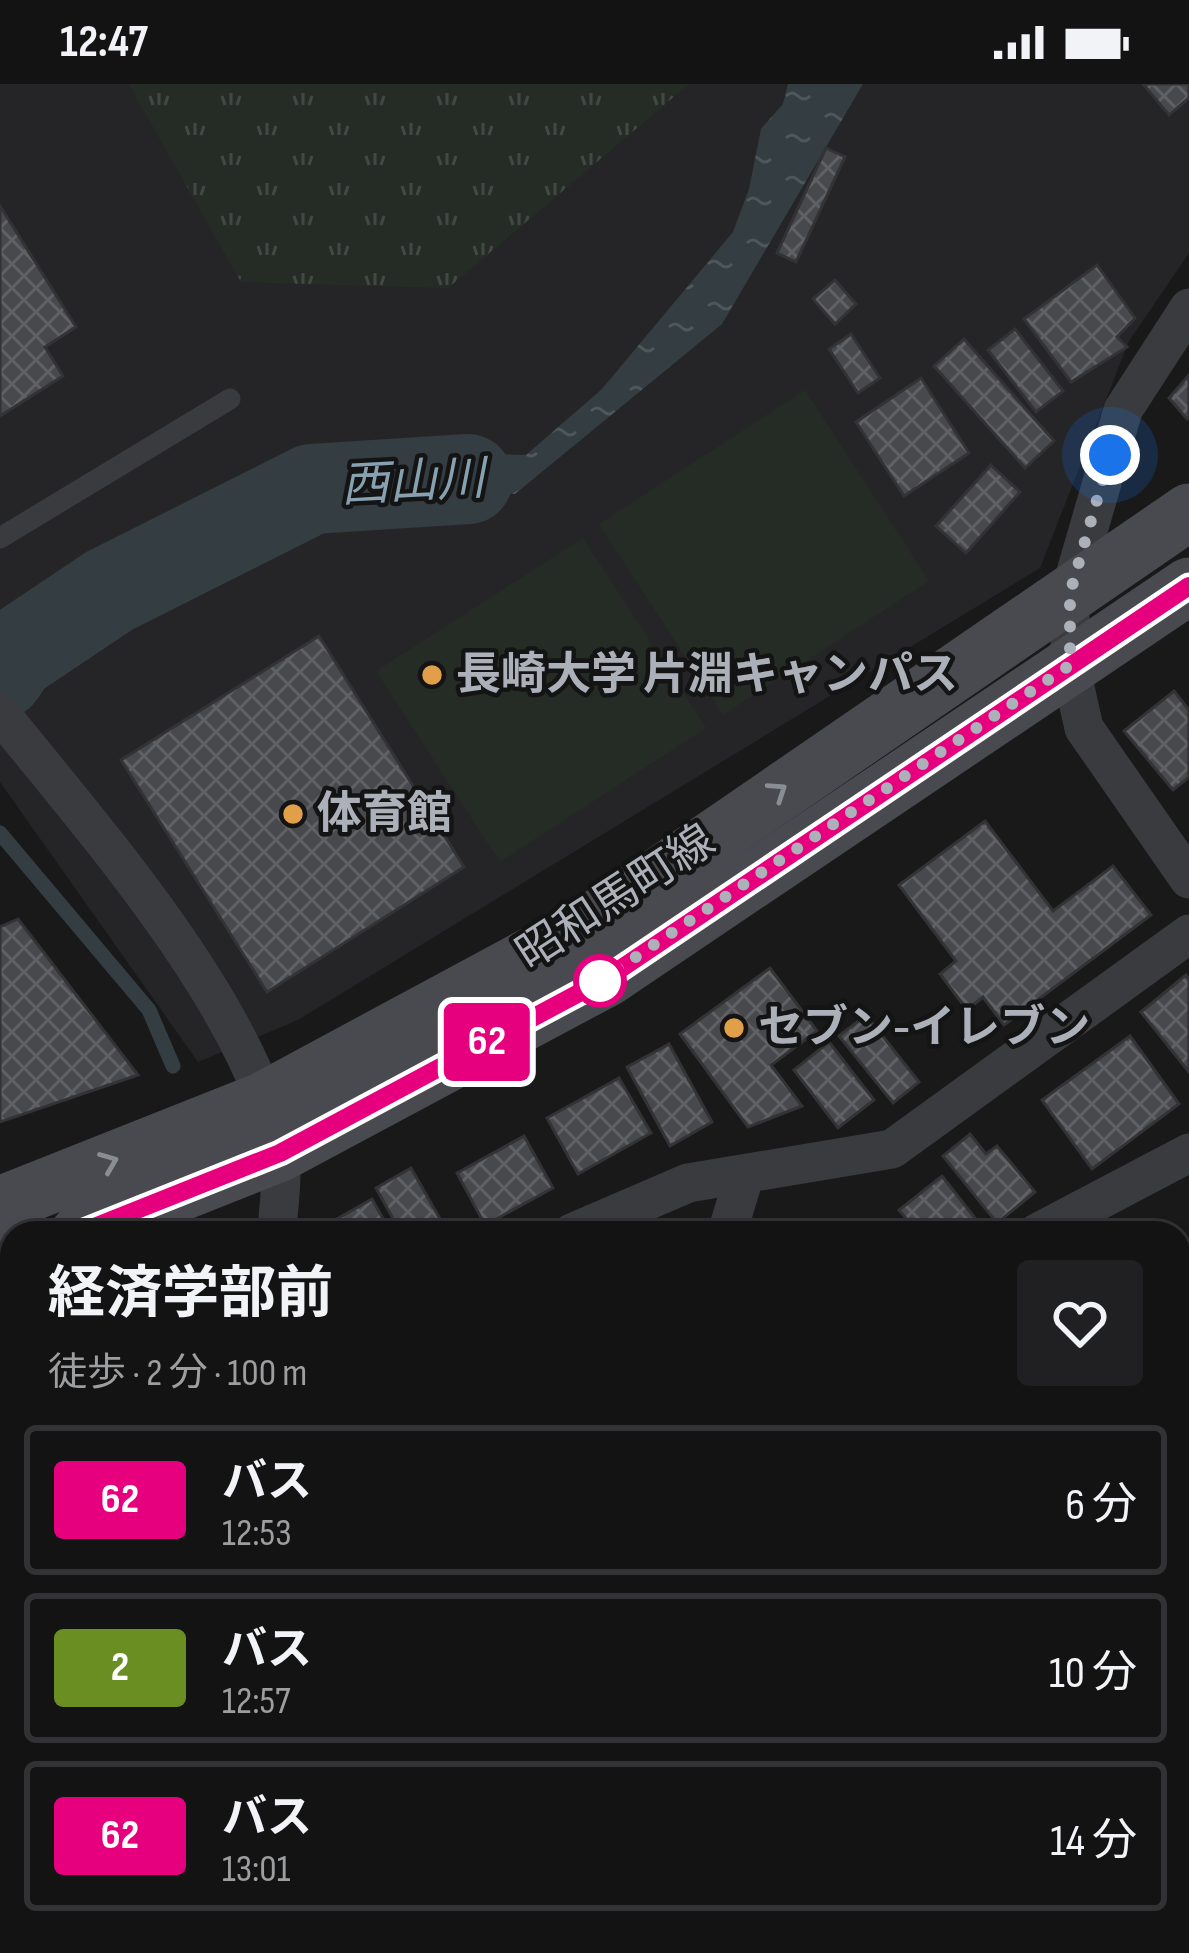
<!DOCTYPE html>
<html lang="ja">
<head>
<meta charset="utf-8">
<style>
	:root { --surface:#131314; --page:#202022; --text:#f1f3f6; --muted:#9d9ea0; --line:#323234 }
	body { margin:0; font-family:"Sofia Sans Condensed","Noto Sans JP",sans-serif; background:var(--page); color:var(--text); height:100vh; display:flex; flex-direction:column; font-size:45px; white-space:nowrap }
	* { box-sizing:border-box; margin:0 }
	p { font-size:39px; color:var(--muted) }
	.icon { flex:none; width:66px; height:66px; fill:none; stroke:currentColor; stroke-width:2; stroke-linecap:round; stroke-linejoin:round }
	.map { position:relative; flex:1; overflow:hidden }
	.sheet { position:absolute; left:0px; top:1137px; width:1191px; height:732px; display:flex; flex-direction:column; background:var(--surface); border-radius:36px 36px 0 0; box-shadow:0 3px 9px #0004,0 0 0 3px var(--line) }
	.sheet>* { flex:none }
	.badge { padding:0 24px; border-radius:9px; font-size:42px; line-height:78px }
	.you { position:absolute; width:60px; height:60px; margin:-30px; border:9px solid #fff; border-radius:50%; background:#1a73e8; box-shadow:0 0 0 18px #1a73e833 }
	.map>.badge { position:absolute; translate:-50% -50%; box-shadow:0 0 0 6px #fff }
	.round { display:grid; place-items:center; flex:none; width:126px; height:126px; border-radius:12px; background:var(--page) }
	.head { display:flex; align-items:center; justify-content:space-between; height:204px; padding:0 48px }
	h1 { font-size:57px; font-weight:700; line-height:90px }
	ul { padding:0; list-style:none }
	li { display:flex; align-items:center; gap:36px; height:150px; margin:0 24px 18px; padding:0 24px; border:6px solid var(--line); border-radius:12px }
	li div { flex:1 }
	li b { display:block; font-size:45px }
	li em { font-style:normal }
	li .badge { min-width:132px; font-weight:700; text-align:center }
	.status { display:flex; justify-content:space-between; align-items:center; height:84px; padding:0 60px; background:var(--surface); direction:ltr }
	.status svg { height:33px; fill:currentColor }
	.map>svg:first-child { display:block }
	.built { fill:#252527 }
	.grass { fill:url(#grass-tufts) }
	.forest { fill:url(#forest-firs) }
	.pitch { fill:#252c25 }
	.water { fill:url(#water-ripples) }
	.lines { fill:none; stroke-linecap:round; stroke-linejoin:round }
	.stream { stroke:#333d42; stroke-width:15 }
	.river { stroke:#333d42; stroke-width:90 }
	.building { fill:url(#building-cross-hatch); stroke:#333336; stroke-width:3 }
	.path { stroke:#404246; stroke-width:8; stroke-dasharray:6 9; stroke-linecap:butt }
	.lane { stroke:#3a3b3f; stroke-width:21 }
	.street { stroke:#3a3b3f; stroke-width:39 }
	.secondary { stroke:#484a4f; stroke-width:57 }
	.oneway { stroke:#898d94 }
	.line-casing { stroke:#fff; stroke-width:27 }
	.line { stroke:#e6007e; stroke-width:18 }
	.walk { stroke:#acb1b9; stroke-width:12; stroke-dasharray:0 21.6 }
	.poi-dot { fill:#e19f4a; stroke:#141415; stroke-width:4.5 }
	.stop-dot { fill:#fff; stroke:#e6007e; stroke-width:6 }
	.labels { text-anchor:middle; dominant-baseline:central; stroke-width:9; stroke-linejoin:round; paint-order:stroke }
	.poi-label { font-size:45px; font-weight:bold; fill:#acb1b9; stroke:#141415; text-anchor:start }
	.street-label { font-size:45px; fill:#acb1b9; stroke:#141415 }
	.water-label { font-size:48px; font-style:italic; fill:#87a1b0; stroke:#141415 }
</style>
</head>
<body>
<div class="status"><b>12:47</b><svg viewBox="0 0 49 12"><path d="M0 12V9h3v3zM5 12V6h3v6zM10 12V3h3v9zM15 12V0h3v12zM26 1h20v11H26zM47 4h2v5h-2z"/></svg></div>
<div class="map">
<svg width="1189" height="1869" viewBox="0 0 1189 1869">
	<defs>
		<pattern id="grass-tufts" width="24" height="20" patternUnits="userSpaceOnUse" patternTransform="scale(3)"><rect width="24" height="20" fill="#252c25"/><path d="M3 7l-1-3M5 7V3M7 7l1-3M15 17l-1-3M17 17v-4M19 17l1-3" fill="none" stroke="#424843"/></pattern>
		<pattern id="forest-firs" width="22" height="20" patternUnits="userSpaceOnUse" patternTransform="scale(3)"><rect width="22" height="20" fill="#252c25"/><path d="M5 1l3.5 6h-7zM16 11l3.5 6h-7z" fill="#424843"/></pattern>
		<pattern id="water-ripples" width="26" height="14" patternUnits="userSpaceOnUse" patternTransform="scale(3)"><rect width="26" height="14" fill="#333d42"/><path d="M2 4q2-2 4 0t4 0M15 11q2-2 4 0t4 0" fill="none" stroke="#4e575b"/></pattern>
		<pattern id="building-cross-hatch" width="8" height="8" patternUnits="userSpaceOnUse" patternTransform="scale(3)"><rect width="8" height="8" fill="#48494d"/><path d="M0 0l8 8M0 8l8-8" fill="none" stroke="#606165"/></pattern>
	</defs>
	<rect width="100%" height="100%" fill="#19191a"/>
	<polygon class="built" points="0,0 1189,0 1189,169 1129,257 1040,484 298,936 198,978 0,698"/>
	<polygon class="grass" points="129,0 689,0 448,204 241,198"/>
	<polygon class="forest" points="1189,1441 1189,1645 1179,1612 1179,1449"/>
	<g class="pitch">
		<polygon points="805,306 929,497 723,631 599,440"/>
		<polygon points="583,454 706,644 500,778 376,587"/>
	</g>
	<path class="water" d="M788 0H863L722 240 515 410C460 408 411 422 355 424L338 378 403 368 526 371 602 305 733 148 749 105 761 45 783 20Z"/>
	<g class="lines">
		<g class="stream">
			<polyline points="0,749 149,926 173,982"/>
			<polyline points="240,1149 240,1148"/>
			<polyline points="713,1857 727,1869"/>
		</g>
		<polyline class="river" points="0,590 12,572 109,507 312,405 468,395"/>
	</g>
	<g class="building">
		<polygon points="1143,0 1189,0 1189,14 1169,31"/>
		<polygon points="826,64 845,73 796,178 777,169"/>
		<polygon points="0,122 76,243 45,263 63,292 0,332"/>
		<polygon points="1097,181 1135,234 1117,253 1127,263 1071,298 1024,235"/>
		<polygon points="835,196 856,220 835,240 813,215"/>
		<polygon points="1015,245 1063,307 1036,328 988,266"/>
		<polygon points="851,250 880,294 858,309 829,265"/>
		<polygon points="964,255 1054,357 1025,384 934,282"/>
		<polygon points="1189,291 1189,334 1187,335 1169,314"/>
		<polygon points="921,294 969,369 904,412 856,338"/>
		<polygon points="991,381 1020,408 966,469 936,442"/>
		<polygon points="319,552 464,783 267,908 121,676"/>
		<polygon points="1174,607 1189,626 1189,693 1173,706 1124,647"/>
		<polygon points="985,737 1053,827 1113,782 1151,831 1004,941 983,913 967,926 940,890 956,877 899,801"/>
		<polygon points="18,835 138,991 0,1038 0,843"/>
		<polygon points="770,884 817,947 771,981 802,1022 748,1043 680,950"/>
		<polygon points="1186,891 1189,895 1189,988 1141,928"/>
		<polygon points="866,931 919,998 893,1019 839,952"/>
		<polygon points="1130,952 1179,1020 1092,1085 1042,1016"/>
		<polygon points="829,958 874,1016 838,1044 794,986"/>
		<polygon points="669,960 712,1038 670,1062 627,983"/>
		<polygon points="619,994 651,1049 578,1090 547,1034"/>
		<polygon points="970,1050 986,1070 997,1062 1035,1108 997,1139 943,1072"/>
		<polygon points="524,1052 553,1104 485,1141 457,1089"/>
		<polygon points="411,1084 448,1149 401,1149 376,1104"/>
		<polygon points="942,1092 978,1138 963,1149 918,1149 899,1126"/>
		<polygon points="372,1115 391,1149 320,1149 321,1144"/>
		<polygon points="1189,1179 1189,1255 1184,1259 1179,1253 1179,1187"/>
		<polygon points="0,1549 12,1549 12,1613 0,1612"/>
		<polygon points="7,1656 12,1656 12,1717 3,1717"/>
		<polygon points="1182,1669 1189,1723 1179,1726 1179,1670"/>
		<polygon points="12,1803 12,1857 73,1857 72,1869 0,1857 0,1828"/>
		<polygon points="289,1857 338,1857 363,1869 284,1869"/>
		<polygon points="516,1857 504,1869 445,1869 434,1858"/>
		<polygon points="604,1857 653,1857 639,1869 614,1869"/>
	</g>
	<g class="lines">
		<g class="path">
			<polyline points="1179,1304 1189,1317"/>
			<polyline points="0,1769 12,1767"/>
			<polyline points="169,1857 187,1869"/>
			<polyline points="581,1857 592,1869"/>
		</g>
		<polyline class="lane" points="0,454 230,315"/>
		<g class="street">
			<polyline points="1189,224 1123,326 1070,509 1070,581 1084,644 1189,795"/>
			<path d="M0 629C92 744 251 922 279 1067 284 1092 278 1123 277 1149"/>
			<polyline points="572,1149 688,1099 892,1065 1189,850"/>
			<polyline points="727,1149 744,1093"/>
			<polyline points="1037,1149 1189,1069"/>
			<polyline points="0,1390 12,1390"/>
			<polyline points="1080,1857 1088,1869"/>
		</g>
		<g class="secondary">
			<polyline points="0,1121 262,1017 583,844 1189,428"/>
			<polyline points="79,1149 280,1069 607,894 1189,502"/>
			<polyline points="0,1175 12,1172"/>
		</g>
	</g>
	<defs><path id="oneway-chevron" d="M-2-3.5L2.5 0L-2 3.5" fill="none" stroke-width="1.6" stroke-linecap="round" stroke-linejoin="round" transform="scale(3)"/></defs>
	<g class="oneway">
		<use href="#oneway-chevron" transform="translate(778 707) rotate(-34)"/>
		<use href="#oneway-chevron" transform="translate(109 1078) rotate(-22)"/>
	</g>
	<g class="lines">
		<defs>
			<polyline id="line" points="79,1149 280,1069 607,894 1189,502"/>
		</defs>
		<use href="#line" class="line-casing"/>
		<use href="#line" class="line"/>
		<polyline class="walk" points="600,897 1070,581 1070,509 1110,371"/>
	</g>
	<g class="poi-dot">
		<circle cx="432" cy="591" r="12"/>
		<circle cx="293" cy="730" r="12"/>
		<circle cx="734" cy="944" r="12"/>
	</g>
	<circle class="stop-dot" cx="600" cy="897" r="24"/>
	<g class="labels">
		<g class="poi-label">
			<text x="456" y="591">長崎大学 片淵キャンパス</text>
			<text x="317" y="730">体育館</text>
			<text x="758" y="944">セブン-イレブン</text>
		</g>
		<g class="street-label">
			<text transform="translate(616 814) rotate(-33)">昭和馬町線</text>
		</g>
		<g class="water-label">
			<text transform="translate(413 399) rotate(-3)">西山川</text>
		</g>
	</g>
</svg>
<div class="you" style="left:1110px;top:371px"></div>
<b class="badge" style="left:487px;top:958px;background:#e6007e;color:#fff">62</b>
<section class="sheet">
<div class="head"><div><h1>経済学部前</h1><p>徒歩 · 2 分 · 100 m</p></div><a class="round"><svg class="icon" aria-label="heart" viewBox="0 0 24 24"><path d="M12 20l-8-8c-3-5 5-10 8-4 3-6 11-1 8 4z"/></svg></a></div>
<ul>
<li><span class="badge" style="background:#e6007e;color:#fff">62</span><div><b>バス</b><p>12:53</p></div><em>6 分</em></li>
<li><span class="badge" style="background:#6b8e23;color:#fff">2</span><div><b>バス</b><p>12:57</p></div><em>10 分</em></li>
<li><span class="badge" style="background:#e6007e;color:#fff">62</span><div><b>バス</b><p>13:01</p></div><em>14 分</em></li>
</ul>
</section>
</div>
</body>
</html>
